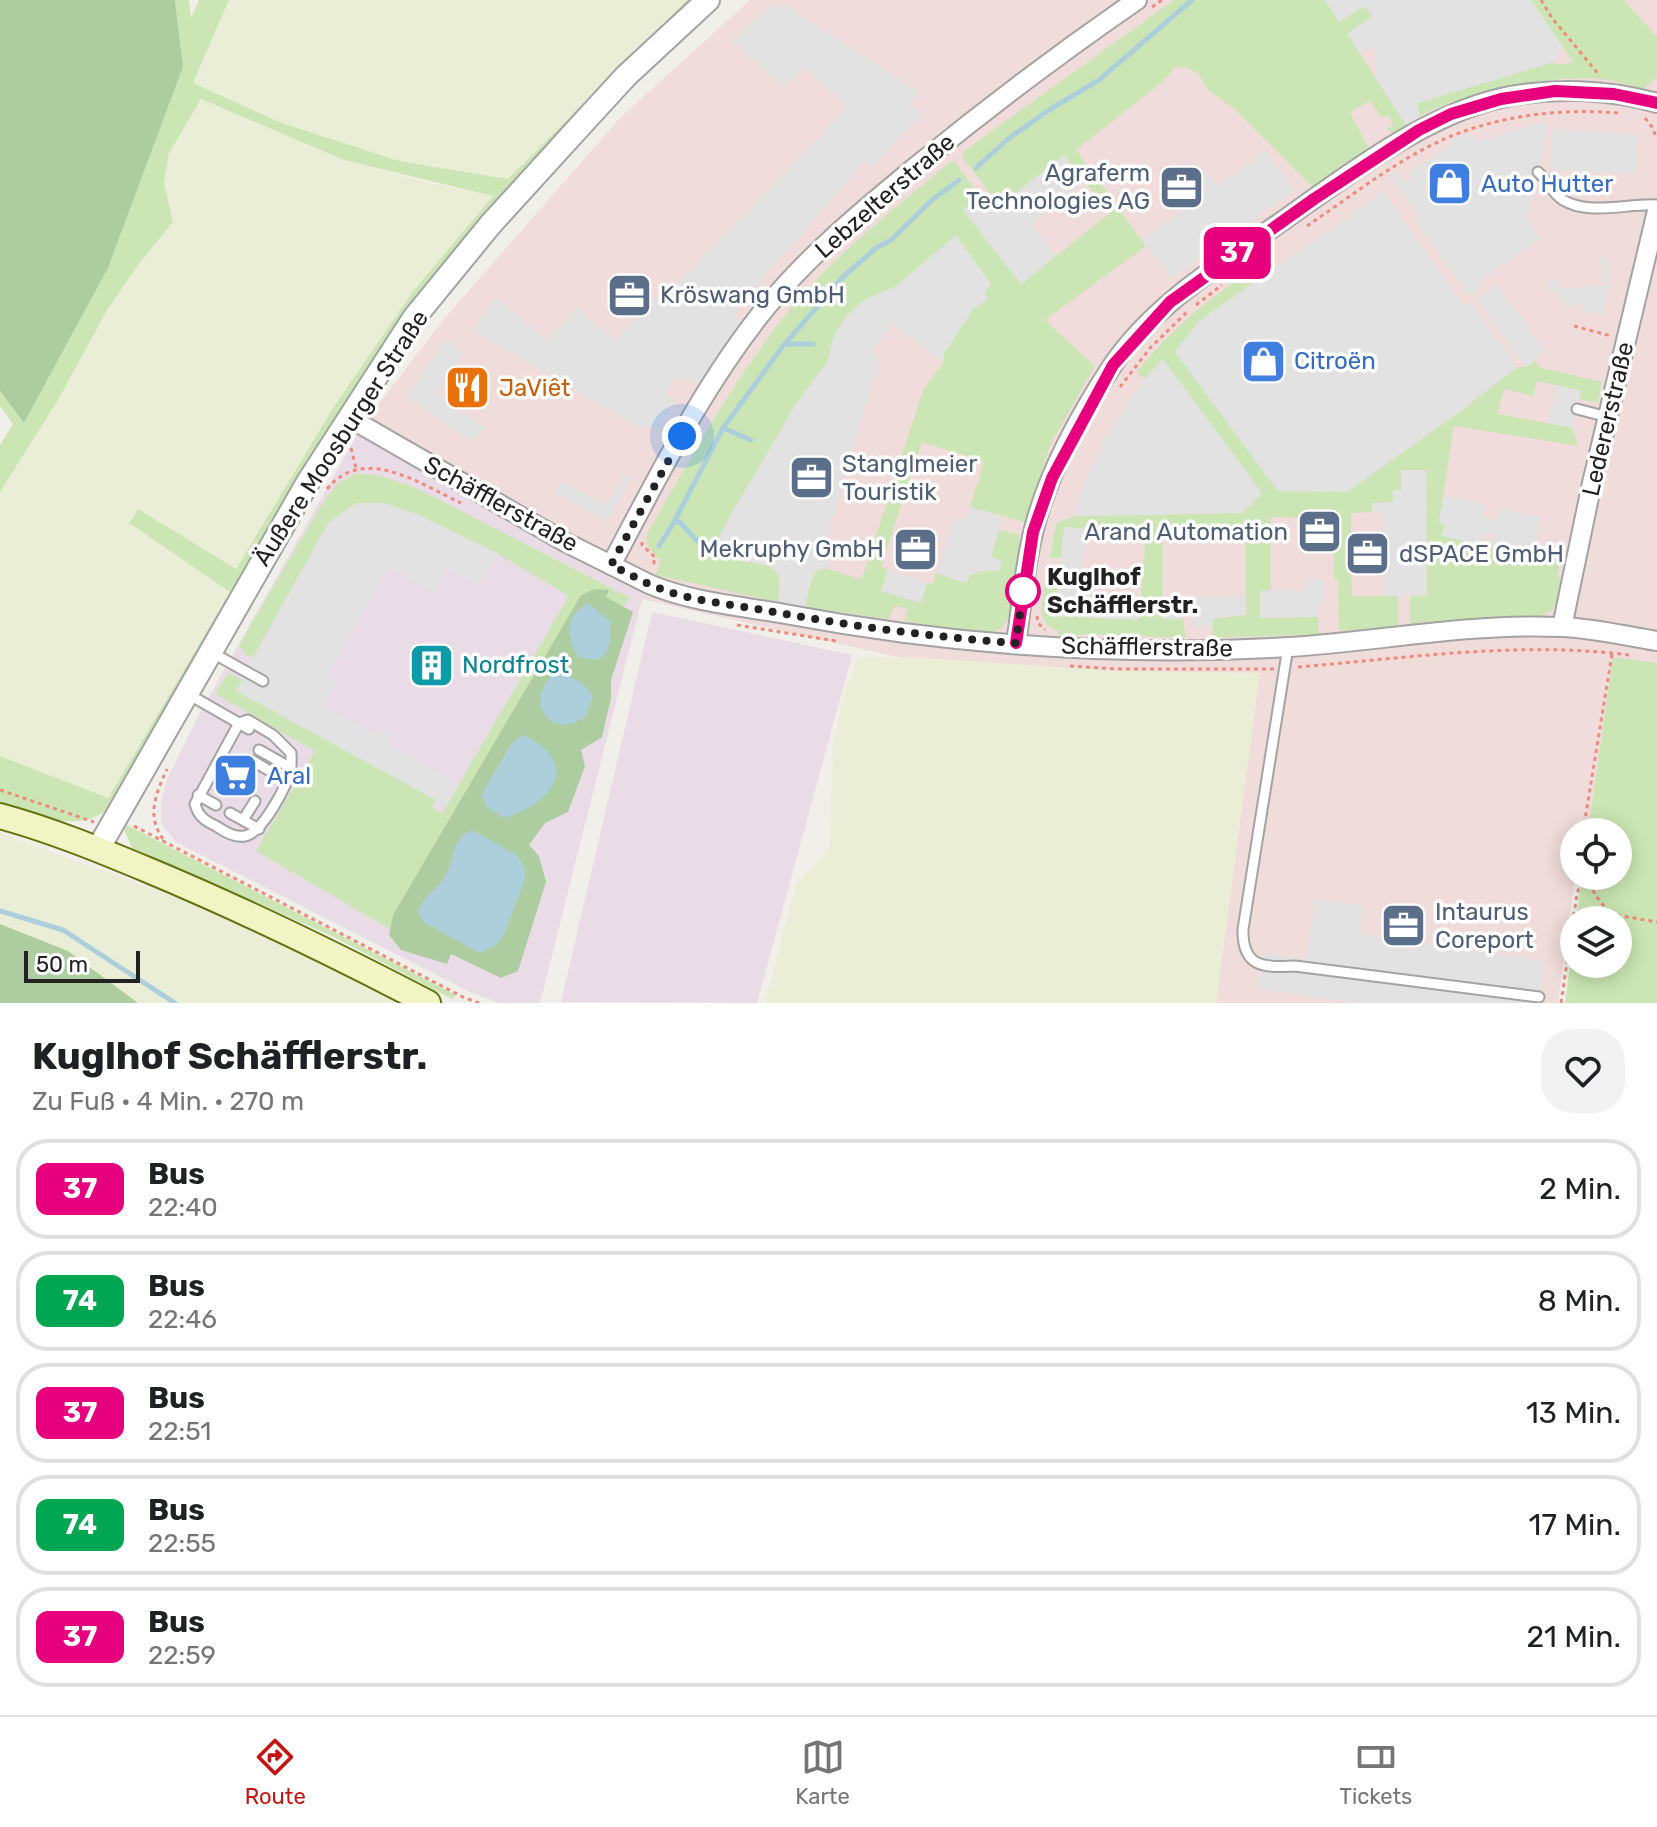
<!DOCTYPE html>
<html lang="de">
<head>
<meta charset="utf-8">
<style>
	:root { --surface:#fff; --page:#f2f2f2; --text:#202124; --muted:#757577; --line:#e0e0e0; --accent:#c31510 }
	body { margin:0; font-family:Rubik,sans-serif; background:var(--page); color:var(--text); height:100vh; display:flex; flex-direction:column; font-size:30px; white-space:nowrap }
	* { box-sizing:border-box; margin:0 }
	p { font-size:26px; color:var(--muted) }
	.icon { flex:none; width:44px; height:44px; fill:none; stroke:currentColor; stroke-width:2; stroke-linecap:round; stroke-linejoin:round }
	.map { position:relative; height:1003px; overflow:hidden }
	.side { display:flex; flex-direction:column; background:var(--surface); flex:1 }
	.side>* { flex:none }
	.badge { padding:0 16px; border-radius:12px; font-size:28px; line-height:52px }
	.tools { position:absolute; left:1560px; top:818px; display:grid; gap:16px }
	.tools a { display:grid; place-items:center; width:72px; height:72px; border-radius:50%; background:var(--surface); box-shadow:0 4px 20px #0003; font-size:40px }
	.scale { position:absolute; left:24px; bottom:20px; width:116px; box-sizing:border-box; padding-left:8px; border:4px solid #222; border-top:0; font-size:22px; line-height:28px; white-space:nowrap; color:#222; -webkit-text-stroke:6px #fff; paint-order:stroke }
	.you { position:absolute; width:40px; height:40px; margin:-20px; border:6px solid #fff; border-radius:50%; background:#1a73e8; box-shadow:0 0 0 12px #1a73e833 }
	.map>.badge { position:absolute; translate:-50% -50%; box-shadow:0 0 0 4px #fff }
	.round { display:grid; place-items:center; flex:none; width:84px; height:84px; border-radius:32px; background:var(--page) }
	.head { display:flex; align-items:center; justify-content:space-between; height:136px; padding:0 32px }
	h1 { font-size:38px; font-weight:700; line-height:60px }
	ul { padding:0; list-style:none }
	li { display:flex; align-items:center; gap:24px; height:100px; margin:0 16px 12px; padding:0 16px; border:4px solid var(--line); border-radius:32px }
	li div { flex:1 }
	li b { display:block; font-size:30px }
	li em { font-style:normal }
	li .badge { min-width:88px; font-weight:700; text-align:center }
	.tabs { display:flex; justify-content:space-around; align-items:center; height:112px; border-top:2px solid var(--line); background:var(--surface); font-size:22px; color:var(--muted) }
	.tabs a { display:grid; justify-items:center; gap:4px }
	.tabs .selected { color:var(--accent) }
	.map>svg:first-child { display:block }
	.commercial { fill:#f0dcda }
	.industrial { fill:#e9dce6 }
	.farmland { fill:#ebeed6 }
	.grass { fill:#cbe6b4 }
	.forest { fill:#adcda1 }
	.parking { fill:#e2e2e2 }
	.water { fill:#adcfdb }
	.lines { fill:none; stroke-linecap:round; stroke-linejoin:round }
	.stream { stroke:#adcfdb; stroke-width:5 }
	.service-casing { stroke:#a3a3a3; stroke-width:13 }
	.minor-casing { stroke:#a3a3a3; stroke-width:22 }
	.tertiary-casing { stroke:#a3a3a3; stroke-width:26 }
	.secondary-casing { stroke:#65730e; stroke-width:28 }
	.path { stroke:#ef8b7c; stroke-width:3; stroke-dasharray:4 4; stroke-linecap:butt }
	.service { stroke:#fff; stroke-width:9 }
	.minor { stroke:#fff; stroke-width:18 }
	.tertiary { stroke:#fff; stroke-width:22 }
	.secondary { stroke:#f1f5c3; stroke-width:24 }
	.line-casing { stroke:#fff; stroke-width:18 }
	.line { stroke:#e6007e; stroke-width:12 }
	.walk { stroke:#222; stroke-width:8; stroke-dasharray:0 14.4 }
	.stop-dot { fill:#fff; stroke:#e6007e; stroke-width:4 }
	.labels { text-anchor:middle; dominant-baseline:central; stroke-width:7; stroke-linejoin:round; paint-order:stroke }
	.service-label { font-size:24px; fill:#4e5e75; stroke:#fff; text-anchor:start }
	.shop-label { font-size:24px; fill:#366cbe; stroke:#fff; text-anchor:start }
	.street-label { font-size:24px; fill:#222; stroke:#fff }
	.food-label { font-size:24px; fill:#c56008; stroke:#fff; text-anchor:start }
	.stop-label { font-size:24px; font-weight:bold; fill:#222; stroke:#fff; text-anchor:start }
	.culture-label { font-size:24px; fill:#0d838f; stroke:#fff; text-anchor:start }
</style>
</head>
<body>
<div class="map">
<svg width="1657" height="1003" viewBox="0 0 1657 1003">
	<rect width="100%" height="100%" fill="#f1efe9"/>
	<polygon class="commercial" points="750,0 1657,0 1657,840 1582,828 1581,832 1574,832 1575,876 1558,1003 1216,1003 1259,673 1113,671 901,658 642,599 649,585 362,426 444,319 621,117"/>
	<g class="industrial">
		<polygon points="362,426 649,584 642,599 540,1003 499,1003 470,992 176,842 161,823 161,802 168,777 197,718"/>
		<polygon points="652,612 852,655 757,1003 561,1002"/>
	</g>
	<g class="farmland">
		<polygon points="229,0 687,0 508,179 399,161 282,123 193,83"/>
		<polygon points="201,99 344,160 429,183 494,196 411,294 333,408 236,569 138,510 129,523 230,592 107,798 0,756 0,492 58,400 107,310 141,261 173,222 164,183 169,153"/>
		<polygon points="857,657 924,658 1113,671 1260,673 1216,1003 765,1003 796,885 830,847 833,744 843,698"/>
		<polygon points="0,833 210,910 314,959 396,1003 138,1003 68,951 0,924"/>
	</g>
	<g class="grass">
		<path d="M175 0H189L191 18 199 0H229L193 83 282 123 399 161 508 179 687 0H698L457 259 126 784C119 792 114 803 106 810 77 835 31 812 0 803V756L108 798 230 592 129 523 138 509 236 569 333 408 411 294 493 196 344 160 201 99 169 153 164 183 173 222 141 261 107 310 58 400 0 492V445L13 424 0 406V391L24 423 108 268 183 67Z"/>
		<path d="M1174 0H1325L1339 22 1365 5 1373 16 1348 35 1406 125 1393 133 1387 129 1394 124 1388 115 1381 118 1371 101 1350 112 1369 149 1313 187 1236 110 1208 90 1198 73 1185 67 1173 68 1166 79 1076 150 1146 246 1045 320 1095 366 1050 445 1025 522 970 507 984 462 922 442 881 567 888 570 882 591 921 603 927 583 933 584 936 573 966 583 970 575 987 569 999 530 1020 535 1012 608C1009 618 1004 629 993 632 976 637 923 624 904 621L908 609 894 606 889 619 805 607C815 554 819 568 862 579L923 390 943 363 944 353 973 309 988 299 956 236 895 287 847 315 834 336 828 361 796 404 721 532 719 539 733 559C765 568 786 557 778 602L656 575 660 561 647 545V534C691 458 732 381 788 312 834 255 893 210 949 163L955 161 980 197 964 210 1021 284 1110 213 1064 156 1000 206 962 157 964 151Z"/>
		<path d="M1531 0H1624L1657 37V77L1643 89C1632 86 1619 82 1607 80 1560 72 1462 92 1420 116L1417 103 1554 62 1557 65 1573 62Z"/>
		<path d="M1261 263 1271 271 1199 321 1347 492 1458 413 1517 367H1526L1535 361 1539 367 1602 382 1598 403 1580 399 1581 391 1537 381 1533 396 1504 389 1498 414 1573 428 1578 446 1454 426 1439 522 1445 524 1442 535 1530 557 1533 545 1563 552 1557 574 1563 584 1553 609 1539 619 1410 627V596L1427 595 1426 471H1401V490L1393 502 1372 503V512L1351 513 1352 596H1398V627L1339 631 1338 580 1334 579V518L1271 517V590L1260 591 1261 618 1318 617 1319 634 1213 638 1212 619 1246 615 1245 534 1163 535 1162 619H1183L1186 638 1085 634 1060 639 1058 631C1034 621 1043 604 1045 582H1058L1054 616 1139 620 1146 534 1065 527 1061 558H1050L1056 524 1074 516 1243 513 1163 359 1145 379 1137 372C1172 327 1214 295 1261 263Z"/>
		<polygon points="357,473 382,476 414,487 629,597 623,607 605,597 608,591 581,595 393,915 390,929 256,851 315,751 215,694 228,673 243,680 237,691 436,800 432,807 442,813 569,596 498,554 417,514 329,522 253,657 246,656 239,645 321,506 337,484"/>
		<polygon points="1613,657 1657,663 1657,1003 1565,1003 1574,935 1574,964 1618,964 1618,920 1576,920 1582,876 1618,876 1618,832 1588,832"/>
		<polygon points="127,825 164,844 456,995 452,999 332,936 132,848 124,829"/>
	</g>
	<g class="forest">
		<polygon points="0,0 175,0 183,67 108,268 24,423 0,391"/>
		<polygon points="595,589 609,590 606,597 633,612 611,680 611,698 602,737 581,750 585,766 568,812 545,823 529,845 539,856 546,882 518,971 501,978 451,954 447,964 401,950 389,935 393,915 581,595"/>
		<polygon points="0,924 68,951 138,1003 0,1003"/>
	</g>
	<g class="parking">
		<polygon points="1328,0 1531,0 1563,48 1559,50 1554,62 1417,103 1420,116 1406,125 1376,78 1375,45 1360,54 1347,34 1372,16 1364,6 1339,22 1326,1"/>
		<polygon points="770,6 788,7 919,92 909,105 922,114 872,167 865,162 738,306 736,317 741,322 696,385 689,378 683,377 672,382 665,394 676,400 658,431 649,425 641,429 473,331 495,298 547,339 577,307 615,340 657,295 662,299 847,107 804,67 784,89 731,41"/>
		<polygon points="1543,122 1547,124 1548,130 1527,218 1540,238 1481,281 1483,285 1470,298 1415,220 1419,217 1403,193 1388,176 1396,170 1404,181 1410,178 1407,173 1452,145 1450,140 1467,133 1479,140"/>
		<polygon points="1553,128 1638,135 1635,175 1550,169"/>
		<polygon points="1266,151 1294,191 1170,279 1141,239 1208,192 1198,177 1206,172 1216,186"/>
		<polygon points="1064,155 1086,182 1032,224 1056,256 1021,284 963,210 988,191 1000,205"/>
		<polygon points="1383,192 1464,305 1471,302 1517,367 1458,413 1347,492 1278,491 1175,352 1199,321"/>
		<polygon points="956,235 991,284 985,293 988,299 973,309 944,353 943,362 892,325 872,353 880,359 823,549 832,553 827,568 817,570 812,575 805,607 778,602 781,582 777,572 770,566 730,557 720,543 721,532 796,404 828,361 834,336 847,315 866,299 895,287"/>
		<polygon points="1607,257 1610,283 1602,314 1583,311 1584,301 1574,309 1570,304 1566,307 1556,293 1548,293 1546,280 1559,279 1560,289 1603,285 1600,258"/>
		<polygon points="1497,284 1546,352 1525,367 1476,299"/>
		<polygon points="445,339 464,352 435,394 485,427 477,437 468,440 406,397"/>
		<polygon points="1163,359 1262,493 1243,513 1074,516 1079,495 1103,442 1139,385"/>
		<polygon points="1557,385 1581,391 1573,428 1548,422"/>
		<polygon points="1401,470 1426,470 1427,595 1384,596 1383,513 1372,512 1372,503 1393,502 1393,490 1401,490"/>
		<polygon points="624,474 632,478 607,522 555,493 561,481 607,505"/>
		<polygon points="1444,496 1485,505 1482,517 1497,521 1501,508 1540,517 1531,557 1490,547 1492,535 1485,533 1482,545 1442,536 1445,525 1439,523"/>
		<polygon points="356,503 384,503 417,514 498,554 479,586 447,569 433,592 389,567 327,676 337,682 324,706 372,734 376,728 389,736 386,743 459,785 447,806 236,691 329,522"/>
		<polygon points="970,507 1003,518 990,557 1002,561 999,571 978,571 970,575 966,583 936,573 955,517 965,520"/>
		<polygon points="1064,527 1085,529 1080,600 1140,605 1139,620 1054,616"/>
		<polygon points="888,570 927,583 921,603 881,591"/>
		<polygon points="1306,579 1324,579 1324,604 1318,604 1318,617 1260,618 1260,591 1306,590"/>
		<polygon points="1246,597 1246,615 1214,617 1212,626 1193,626 1192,607 1185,607 1183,619 1162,619 1163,598"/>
		<polygon points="1315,899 1364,906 1360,934 1545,961 1538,1003 1356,1003 1258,989 1263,953 1306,959"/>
	</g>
	<g class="water">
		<path d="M588 603 610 621C610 636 612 651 599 660L578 657C566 635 564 616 588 603Z"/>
		<path d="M561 671 583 684 593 696 586 716C582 718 575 724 570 724 535 729 530 683 561 671Z"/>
		<path d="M523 735C582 763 554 803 504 818L487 807 481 796 511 744Z"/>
		<path d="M472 830 518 856 525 868V880L504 935 496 945 480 953 425 923 418 913C423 894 435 893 444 878 455 861 450 840 472 830Z"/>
	</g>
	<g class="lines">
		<g class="stream">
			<polyline points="976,168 1008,139 1049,110 1099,80 1192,0"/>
			<polyline points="786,344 813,344"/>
			<polyline points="723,428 751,440"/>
			<polyline points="674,522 680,522 697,541"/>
			<polyline points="659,546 674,522 723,428 783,346 844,276 876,248 891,240 932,200 959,180"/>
			<polyline points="0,911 63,930 175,1003"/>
		</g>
		<defs>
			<g id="service">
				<path d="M1538 172C1547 180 1552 193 1563 200 1589 216 1628 203 1657 205"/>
				<polyline points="1577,409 1608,417"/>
				<path d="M1288 647 1243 929C1242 967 1263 968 1295 966L1539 997"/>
				<polyline points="211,652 263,681"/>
				<polyline points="188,694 249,729"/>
				<path d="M248 720 273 735 291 753C291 759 292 765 290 771 286 788 262 833 245 836 234 838 224 831 216 826 205 821 198 816 195 804L239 723Z"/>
				<polyline points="259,750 291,768"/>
				<polyline points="253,761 287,781"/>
				<polyline points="198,795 216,805"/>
				<polyline points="230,813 259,829"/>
				<polyline points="243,820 255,801"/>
			</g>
			<g id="minor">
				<path d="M348 417 565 542 649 584C691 602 740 606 785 614 950 645 1122 657 1290 647 1380 641 1471 623 1561 627 1593 628 1626 636 1657 641"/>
				<path d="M611 565C658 477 704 383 768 305 811 253 862 211 914 168 986 109 1060 53 1137 0"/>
				<polyline points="1562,627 1592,483 1657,211"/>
				<path d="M1016 643C1022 605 1024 567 1034 529 1048 473 1080 415 1112 366 1154 304 1221 264 1281 222 1346 176 1423 116 1501 98 1552 87 1607 89 1657 103"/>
			</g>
			<polyline id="tertiary" points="98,849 308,482 414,318 490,225 581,125 626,76 708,0"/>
			<path id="secondary" d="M0 816C51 830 100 850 148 870 244 910 336 955 428 1003"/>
		</defs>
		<use href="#service" class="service-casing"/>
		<use href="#minor" class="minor-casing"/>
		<use href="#tertiary" class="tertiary-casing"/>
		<use href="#secondary" class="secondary-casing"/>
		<g class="path">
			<polyline points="1541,0 1552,18 1600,76"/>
			<polyline points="1152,7 1162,0"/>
			<polyline points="1645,118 1652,127 1657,139"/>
			<path d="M1307 226C1350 197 1394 162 1442 140 1496 116 1559 108 1618 113"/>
			<polyline points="1196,305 1222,285"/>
			<polyline points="1574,326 1611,336"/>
			<polyline points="1120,387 1150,348 1187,312"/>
			<polyline points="351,448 356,468"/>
			<path d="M327 489C364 444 420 484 461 503"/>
			<polyline points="642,542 642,545 655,557 653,568"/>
			<polyline points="1037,616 1038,623 1045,630"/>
			<polyline points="737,625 836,641"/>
			<polyline points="1070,666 1120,669 1275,669"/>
			<path d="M1298 667C1408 658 1519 641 1629 655"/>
			<polyline points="0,790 94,822"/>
			<polyline points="134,826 463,997 479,1003"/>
			<polyline points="1583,832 1612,654"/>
			<path d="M163 839C146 816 156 793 167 769"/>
			<polyline points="1585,876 1596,896 1610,914"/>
			<polyline points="1594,920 1610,914 1657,922"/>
			<polyline points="1561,1003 1577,894 1583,876"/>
		</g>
		<use href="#service" class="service"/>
		<use href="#minor" class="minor"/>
		<use href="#tertiary" class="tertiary"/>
		<use href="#secondary" class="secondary"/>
	</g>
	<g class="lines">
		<defs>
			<polyline id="line" points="1016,643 1033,532 1052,478 1113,365 1170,302 1314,199 1419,130 1451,114 1501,99 1555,91 1614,94 1657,103"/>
		</defs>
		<use href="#line" class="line-casing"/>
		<use href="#line" class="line"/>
		<path class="walk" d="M682 436 611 565C628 573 644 583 661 589 692 601 729 604 762 610 846 625 930 637 1016 643L1023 591"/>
	</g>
	<defs>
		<symbol id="shop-square" viewBox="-11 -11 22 22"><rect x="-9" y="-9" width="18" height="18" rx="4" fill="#3f7fe0" stroke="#fff"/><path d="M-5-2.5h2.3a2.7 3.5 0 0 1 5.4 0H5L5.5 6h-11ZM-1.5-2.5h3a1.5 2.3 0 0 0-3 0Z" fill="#fff"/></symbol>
		<symbol id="office-square" viewBox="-11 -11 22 22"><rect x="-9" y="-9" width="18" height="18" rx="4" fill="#5c6f8a" stroke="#fff"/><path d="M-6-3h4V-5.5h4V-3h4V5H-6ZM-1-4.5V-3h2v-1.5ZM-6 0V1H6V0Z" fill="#fff"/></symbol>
		<symbol id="restaurant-square" viewBox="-11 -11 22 22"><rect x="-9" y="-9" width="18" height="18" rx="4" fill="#e8710a" stroke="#fff"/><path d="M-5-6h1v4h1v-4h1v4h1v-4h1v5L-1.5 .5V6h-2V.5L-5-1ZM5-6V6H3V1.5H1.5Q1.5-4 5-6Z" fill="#fff"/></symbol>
		<symbol id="building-square" viewBox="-11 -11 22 22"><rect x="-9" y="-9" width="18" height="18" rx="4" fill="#0f9aa8" stroke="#fff"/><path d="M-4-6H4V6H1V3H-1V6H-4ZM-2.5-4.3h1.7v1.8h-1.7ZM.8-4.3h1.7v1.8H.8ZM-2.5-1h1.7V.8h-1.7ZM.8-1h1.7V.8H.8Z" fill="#fff"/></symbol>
		<symbol id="supermarket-square" viewBox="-11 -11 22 22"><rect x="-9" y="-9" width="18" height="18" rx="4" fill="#3f7fe0" stroke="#fff"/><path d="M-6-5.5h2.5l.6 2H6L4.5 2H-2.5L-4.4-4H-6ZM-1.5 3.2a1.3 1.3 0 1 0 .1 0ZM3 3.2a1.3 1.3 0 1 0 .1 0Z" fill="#fff"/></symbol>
	</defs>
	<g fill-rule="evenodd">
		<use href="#shop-square" x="1424" y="158" width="51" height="51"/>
		<use href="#office-square" x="1156" y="162" width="51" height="51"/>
		<use href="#office-square" x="604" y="270" width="51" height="51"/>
		<use href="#shop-square" x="1238" y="336" width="51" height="51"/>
		<use href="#restaurant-square" x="442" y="362" width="51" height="51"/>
		<use href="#office-square" x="786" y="452" width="51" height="51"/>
		<use href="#office-square" x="1294" y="506" width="51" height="51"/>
		<use href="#office-square" x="890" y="524" width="51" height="51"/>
		<use href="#office-square" x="1342" y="528" width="51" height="51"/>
		<use href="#building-square" x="406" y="640" width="51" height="51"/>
		<use href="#supermarket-square" x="210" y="750" width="51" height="51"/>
		<use href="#office-square" x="1378" y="900" width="51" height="51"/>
	</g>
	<circle class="stop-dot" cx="1023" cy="591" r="16"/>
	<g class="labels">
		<g class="service-label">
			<text x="1150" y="173" text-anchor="end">Agraferm<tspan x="1150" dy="28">Technologies AG</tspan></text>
			<text x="660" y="295">Kröswang GmbH</text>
			<text x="842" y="464">Stanglmeier<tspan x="842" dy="28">Touristik</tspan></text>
			<text x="1288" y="532" text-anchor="end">Arand Automation</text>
			<text x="884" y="549" text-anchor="end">Mekruphy GmbH</text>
			<text x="1399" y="554">dSPACE GmbH</text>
			<text x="1435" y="912">Intaurus<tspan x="1435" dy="28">Coreport</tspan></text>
		</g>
		<g class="shop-label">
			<text x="1481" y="184">Auto Hutter</text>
			<text x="1294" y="361">Citroën</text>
			<text x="267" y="776">Aral</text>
		</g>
		<g class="street-label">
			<text transform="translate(885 196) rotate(-41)">Lebzelterstraße</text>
			<text transform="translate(1608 419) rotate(-77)">Ledererstraße</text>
			<text transform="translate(341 438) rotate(-57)">Äußere Moosburger Straße</text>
			<text transform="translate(501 504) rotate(29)">Schäfflerstraße</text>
			<text transform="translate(1147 647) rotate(1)">Schäfflerstraße</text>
		</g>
		<g class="food-label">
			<text x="499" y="388">JaViêt</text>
		</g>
		<g class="stop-label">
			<text x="1047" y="577">Kuglhof<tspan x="1047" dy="28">Schäfflerstr.</tspan></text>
		</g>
		<g class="culture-label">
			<text x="462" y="665">Nordfrost</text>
		</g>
	</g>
</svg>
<div class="tools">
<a><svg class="icon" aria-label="locate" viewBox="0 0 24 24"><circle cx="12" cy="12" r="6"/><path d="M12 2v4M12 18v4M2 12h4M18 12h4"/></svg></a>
<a><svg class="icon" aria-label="layers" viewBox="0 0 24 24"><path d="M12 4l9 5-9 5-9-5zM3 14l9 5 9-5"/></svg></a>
</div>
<div class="scale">50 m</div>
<div class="you" style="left:682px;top:436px"></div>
<b class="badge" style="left:1237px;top:253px;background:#e6007e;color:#fff">37</b>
</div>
<section class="side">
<div class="head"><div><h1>Kuglhof Schäfflerstr.</h1><p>Zu Fuß · 4 Min. · 270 m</p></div><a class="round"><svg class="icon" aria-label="heart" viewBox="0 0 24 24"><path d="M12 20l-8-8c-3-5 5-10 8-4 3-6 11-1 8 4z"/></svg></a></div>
<ul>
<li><span class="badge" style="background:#e6007e;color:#fff">37</span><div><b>Bus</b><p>22:40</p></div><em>2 Min.</em></li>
<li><span class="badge" style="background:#00a651;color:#fff">74</span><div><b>Bus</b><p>22:46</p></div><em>8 Min.</em></li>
<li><span class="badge" style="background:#e6007e;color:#fff">37</span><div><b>Bus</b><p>22:51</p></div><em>13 Min.</em></li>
<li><span class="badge" style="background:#00a651;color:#fff">74</span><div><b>Bus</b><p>22:55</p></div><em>17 Min.</em></li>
<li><span class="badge" style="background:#e6007e;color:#fff">37</span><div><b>Bus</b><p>22:59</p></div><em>21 Min.</em></li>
</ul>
</section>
<nav class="tabs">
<a class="selected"><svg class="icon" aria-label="directions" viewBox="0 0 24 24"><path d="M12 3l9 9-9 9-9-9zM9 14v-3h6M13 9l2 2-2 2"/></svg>Route</a>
<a><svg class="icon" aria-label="map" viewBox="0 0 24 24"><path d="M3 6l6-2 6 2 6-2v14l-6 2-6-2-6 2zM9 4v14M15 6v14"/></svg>Karte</a>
<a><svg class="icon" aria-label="tickets" viewBox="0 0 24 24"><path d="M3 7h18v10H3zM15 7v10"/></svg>Tickets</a>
</nav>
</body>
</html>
